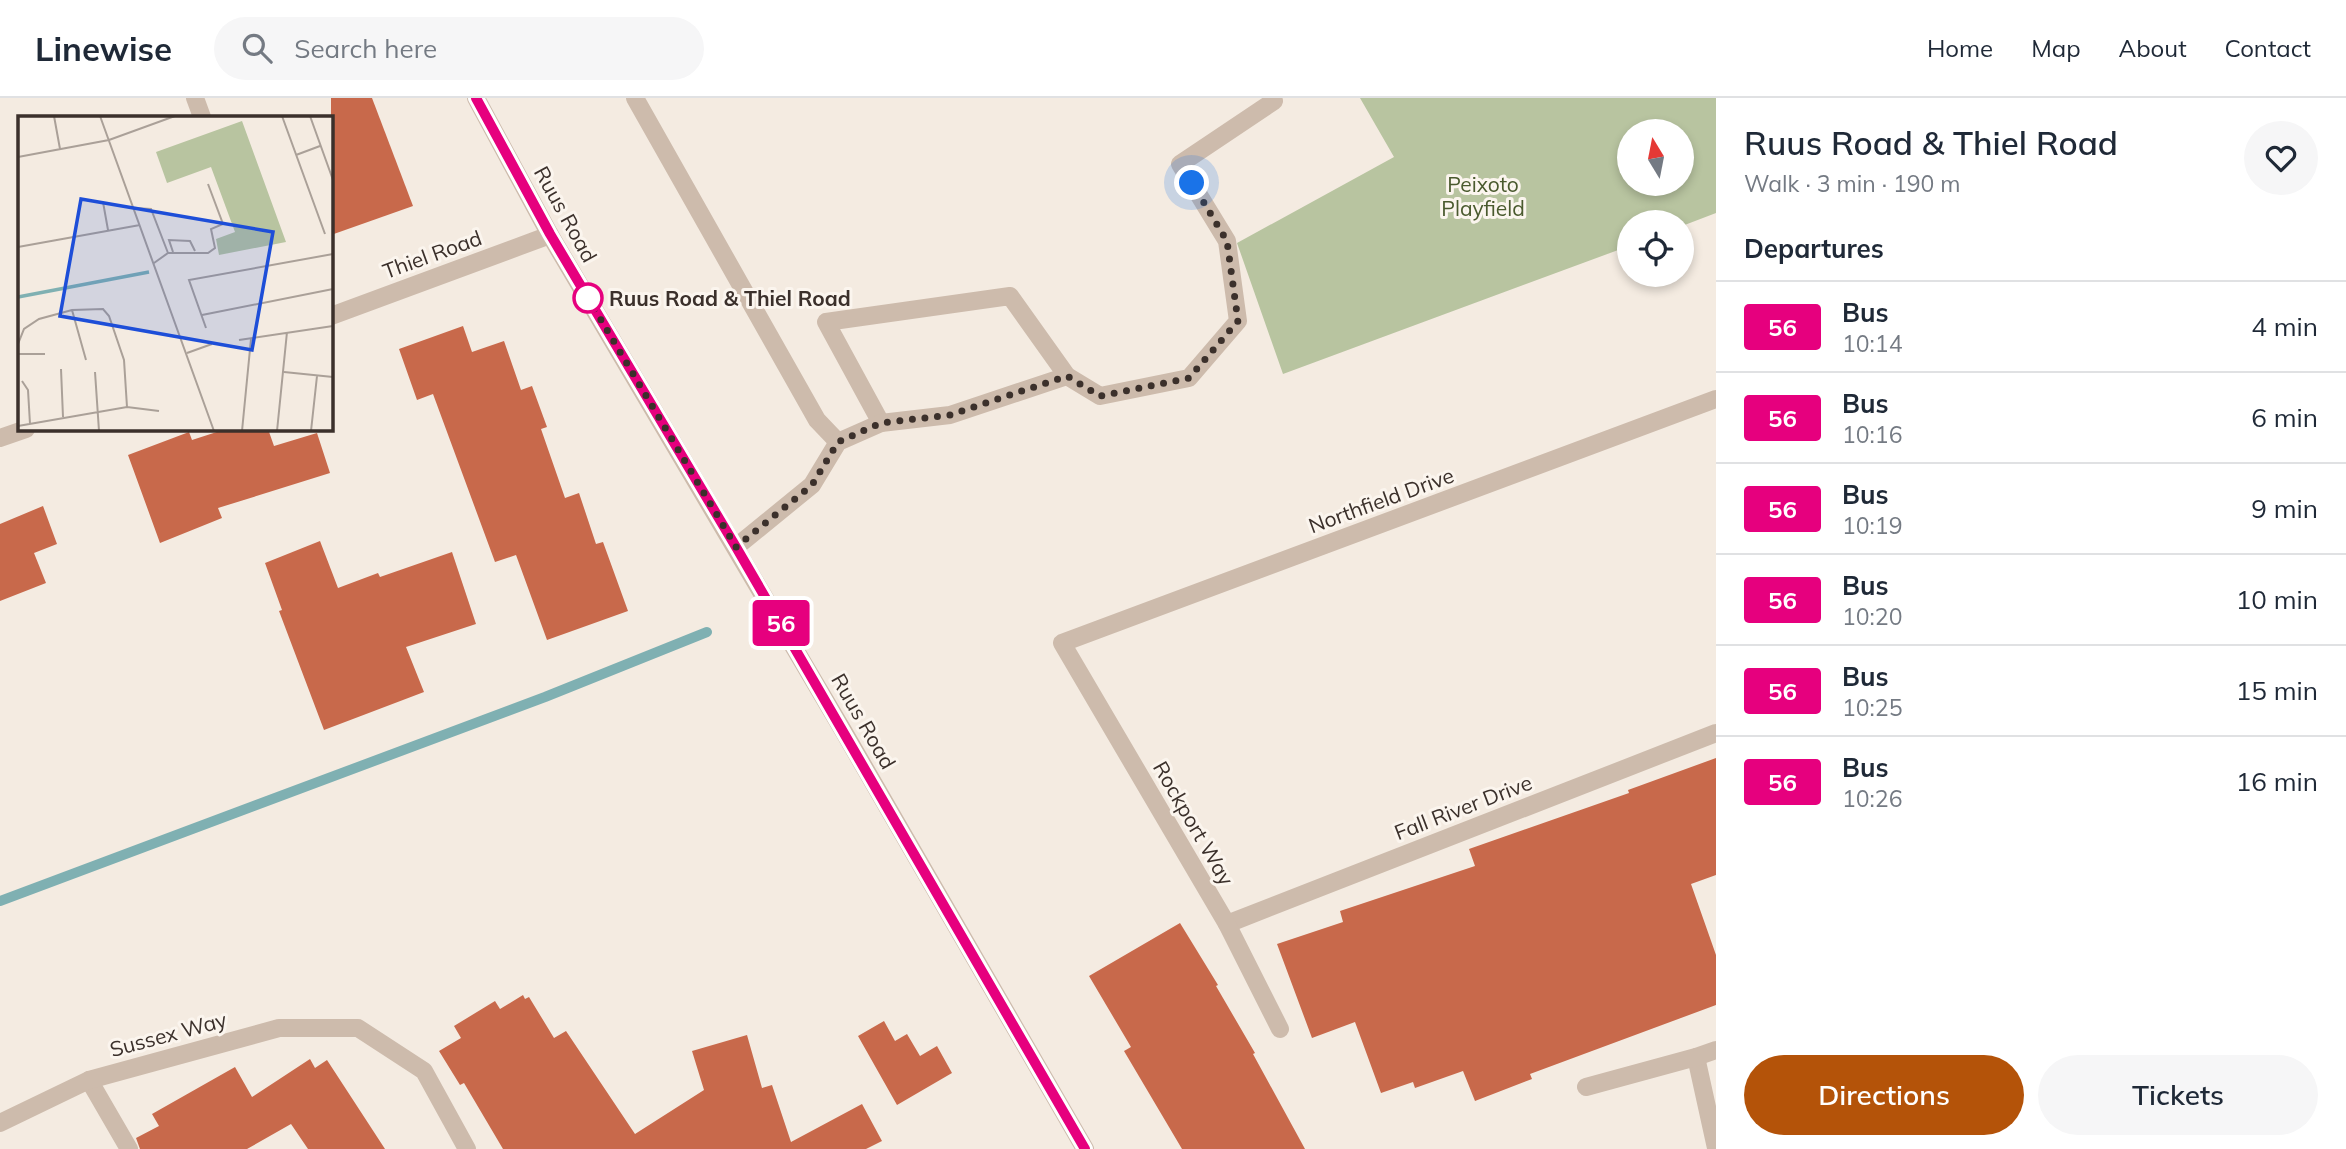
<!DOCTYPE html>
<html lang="en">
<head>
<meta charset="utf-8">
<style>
	:root { --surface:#fff; --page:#f6f6f7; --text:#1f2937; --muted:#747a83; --line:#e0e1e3; --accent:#b45309 }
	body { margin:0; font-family:Mulish,sans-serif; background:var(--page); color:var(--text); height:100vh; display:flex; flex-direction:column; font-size:26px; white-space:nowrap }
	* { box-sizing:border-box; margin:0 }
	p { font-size:23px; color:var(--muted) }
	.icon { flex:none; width:38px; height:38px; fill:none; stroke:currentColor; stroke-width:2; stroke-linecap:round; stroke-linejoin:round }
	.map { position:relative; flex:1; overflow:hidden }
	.details { display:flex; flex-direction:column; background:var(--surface); width:630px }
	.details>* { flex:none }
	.badge { padding:0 14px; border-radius:5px; font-size:24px; line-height:46px }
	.needle { width:46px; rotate:350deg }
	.buttons { position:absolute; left:1617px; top:21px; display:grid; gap:14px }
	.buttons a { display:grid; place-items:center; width:77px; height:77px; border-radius:50%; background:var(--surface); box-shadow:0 4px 10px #0003; font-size:35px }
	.you { position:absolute; width:35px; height:35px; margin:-18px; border:5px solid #fff; border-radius:50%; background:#1a73e8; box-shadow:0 0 0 10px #1a73e833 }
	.map>.badge { position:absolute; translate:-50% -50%; box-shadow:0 0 0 4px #fff }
	h2 { padding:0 28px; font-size:26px; line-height:63px }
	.round { display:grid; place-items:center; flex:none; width:74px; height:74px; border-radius:37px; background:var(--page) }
	.overview { display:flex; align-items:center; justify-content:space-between; height:119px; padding:0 28px }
	h1 { font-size:33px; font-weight:600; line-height:52px }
	.action { display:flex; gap:14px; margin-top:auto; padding:14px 28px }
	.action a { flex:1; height:80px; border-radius:42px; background:var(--accent); color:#fff; font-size:28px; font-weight:600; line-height:80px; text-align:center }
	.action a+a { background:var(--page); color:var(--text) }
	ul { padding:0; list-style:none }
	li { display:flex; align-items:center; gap:21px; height:91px; padding:0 28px; border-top:2px solid var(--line) }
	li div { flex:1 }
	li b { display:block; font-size:26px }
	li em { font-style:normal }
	li .badge { min-width:77px; font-weight:700; text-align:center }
	header { display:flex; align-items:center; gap:42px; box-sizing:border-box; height:98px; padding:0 35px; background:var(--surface); border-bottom:2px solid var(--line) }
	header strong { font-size:33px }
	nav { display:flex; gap:38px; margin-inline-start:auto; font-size:24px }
	.search { width:490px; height:63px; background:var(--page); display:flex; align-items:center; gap:18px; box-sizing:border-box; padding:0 24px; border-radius:38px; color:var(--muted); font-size:26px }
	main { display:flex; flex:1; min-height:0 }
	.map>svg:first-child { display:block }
	.green { fill:#b8c4a0; fill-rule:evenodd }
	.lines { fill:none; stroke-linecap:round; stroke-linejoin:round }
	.stream { stroke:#7fb0b2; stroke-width:10 }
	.building { fill:#c8694b }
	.minor { stroke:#cdbbac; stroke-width:18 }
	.line-casing { stroke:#fff; stroke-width:16 }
	.line { stroke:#e6007e; stroke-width:10 }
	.walk { stroke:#3b302b; stroke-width:7; stroke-dasharray:0 12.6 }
	.stop-dot { fill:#fff; stroke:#e6007e; stroke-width:3.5 }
	.labels { text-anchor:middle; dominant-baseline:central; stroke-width:6; stroke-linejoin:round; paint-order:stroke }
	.park-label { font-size:21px; fill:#4a5a2e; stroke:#fbf5ee }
	.street-label { font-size:21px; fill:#3b302b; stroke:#fbf5ee }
	.stop-label { font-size:21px; font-weight:bold; fill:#3b302b; stroke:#fbf5ee; text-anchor:start }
	.inset-river { fill:none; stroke:#7fb0b2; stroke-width:3.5 }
	.inset-road { fill:none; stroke:#aaa098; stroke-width:2 }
	.view { fill:#1d4ed8; fill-opacity:0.15; stroke:#1d4ed8; stroke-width:3.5 }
	.inset-edge { fill:none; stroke:#3b302b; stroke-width:3.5 }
</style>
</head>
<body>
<header>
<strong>Linewise</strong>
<div class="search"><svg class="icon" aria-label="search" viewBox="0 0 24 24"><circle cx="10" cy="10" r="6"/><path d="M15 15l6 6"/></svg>Search here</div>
<nav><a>Home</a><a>Map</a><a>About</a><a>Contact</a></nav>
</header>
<main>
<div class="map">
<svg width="1716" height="1051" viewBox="0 0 1716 1051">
	<rect width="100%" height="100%" fill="#f4ebe1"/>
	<path class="green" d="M1360 0H1716V115L1682 128V124H1629V148L1283 276 1237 145 1394 59ZM1629 33H1682V86H1629Z"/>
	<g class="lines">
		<polyline class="stream" points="0,803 545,599 707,534"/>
	</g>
	<g class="building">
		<polygon points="331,0 372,0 413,108 331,137"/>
		<polygon points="463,228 472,254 504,243 521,292 532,288 547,329 541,331 565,400 579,395 596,446 603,444 628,513 547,542 516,457 495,464 433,296 417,302 399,251"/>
		<polygon points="226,331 268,331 274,348 317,335 330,375 218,410 222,420 160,445 128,357 189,334 192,342"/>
		<polygon points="43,408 57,446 34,455 46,485 0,503 0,426"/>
		<polygon points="320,443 338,490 378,475 380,479 452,454 476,526 406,549 424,594 324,632 279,513 282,512 265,465"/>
		<polygon points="1716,660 1716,777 1691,786 1716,857 1716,907 1530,976 1532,981 1475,1003 1463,973 1415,990 1413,984 1381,995 1355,924 1312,940 1277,846 1343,824 1340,813 1475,768 1469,751 1629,695 1628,692"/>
		<polygon points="1180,825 1218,887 1216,888 1255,955 1253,956 1305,1051 1182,1051 1124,953 1131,949 1089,878"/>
		<polygon points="523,897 525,901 529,899 554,940 566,933 635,1036 704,992 692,953 747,937 762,990 772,987 791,1044 862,1006 882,1043 866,1051 503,1051 464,985 460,987 439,953 461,940 454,928 495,903 500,911"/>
		<polygon points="884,923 895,943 907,936 920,958 937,948 952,975 897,1007 858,938"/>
		<polygon points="310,961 315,970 327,962 385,1051 308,1051 291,1026 247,1051 140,1051 136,1040 159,1028 152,1016 235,969 252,999"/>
	</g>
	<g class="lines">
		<g class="minor">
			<polyline points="195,0 202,19"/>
			<polyline points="476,0 550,137 844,634 1085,1051"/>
			<polyline points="635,0 817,322 838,344"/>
			<polyline points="331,218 550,137"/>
			<polyline points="881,325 826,224 1010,198 1067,278 1100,298 1189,280 1238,223 1227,143 1180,66 1274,3 1272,0"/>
			<polyline points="0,340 26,331"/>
			<polyline points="736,449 812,387 838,344 881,325 950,317 1067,278"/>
			<polyline points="1227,826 1716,635"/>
			<polyline points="1280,931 1227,826 1062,545 1716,301"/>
			<polyline points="1696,959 1716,1050"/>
			<polyline points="89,982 129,1051"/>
			<polyline points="1586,989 1696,959 1716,952"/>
			<polyline points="0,1025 89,982 279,930 358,930 424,973 467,1051"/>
		</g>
	</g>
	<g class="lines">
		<defs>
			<polyline id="line" points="476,0 550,136 736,449 1085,1051"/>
		</defs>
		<use href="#line" class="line-casing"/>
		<use href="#line" class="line"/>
		<polyline class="walk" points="588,200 736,449 812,387 838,344 881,325 950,317 1067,278 1100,298 1189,280 1238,223 1227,143 1192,85"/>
	</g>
	<circle class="stop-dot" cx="588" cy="200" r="14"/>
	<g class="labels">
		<g class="park-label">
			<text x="1483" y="86">Peixoto<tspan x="1483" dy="24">Playfield</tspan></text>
		</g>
		<g class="street-label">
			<text transform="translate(566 116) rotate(61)">Ruus Road</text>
			<text transform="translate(432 156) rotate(-20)">Thiel Road</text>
			<text transform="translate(1381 402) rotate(-20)">Northfield Drive</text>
			<text transform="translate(864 623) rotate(60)">Ruus Road</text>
			<text transform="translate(1463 709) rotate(-21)">Fall River Drive</text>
			<text transform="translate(1194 725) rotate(60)">Rockport Way</text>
			<text transform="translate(168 936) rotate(-15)">Sussex Way</text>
		</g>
		<g class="stop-label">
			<text x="609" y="200">Ruus Road &amp; Thiel Road</text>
		</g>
	</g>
	<g transform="translate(18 18)">
		<rect width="315" height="315" fill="#f4ebe1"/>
		<path d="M224 5 268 126 201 139 198 123 217 116 193 51 149 67 138 36Z" fill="#b8c4a0"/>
		<path class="inset-river" d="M0 181 131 156"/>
		<path class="inset-road" d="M36 0 42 33M82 0 196 315M264 0 307 118M292 0 315 64M278 39 302 30M0 41 91 24 157 0M85 86 90 114M116 92 133 93 150 137M0 131 122 109M155 136 151 124 172 125 177 135M136 147 150 137H190L197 132 193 113 205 108 190 68M54 194 68 244M184 199 315 173M188 212 171 164 315 138M221 224 315 210M0 228 6 213 21 203 54 194 85 193 91 200 106 244 109 291M169 237 194 228M0 238H27M43 253 45 301M77 256 81 315M266 256 315 261M4 265 10 274 12 308M0 310 109 291 141 295M224 315 233 223M259 315 269 216M293 315 299 260"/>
		<path class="view" d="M63 83 255 116 234 234 42 200Z"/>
		<rect width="315" height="315" class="inset-edge"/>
	</g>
</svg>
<div class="buttons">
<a><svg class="needle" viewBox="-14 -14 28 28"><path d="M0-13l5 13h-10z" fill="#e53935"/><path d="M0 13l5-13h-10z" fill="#747a83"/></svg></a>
<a><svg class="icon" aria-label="locate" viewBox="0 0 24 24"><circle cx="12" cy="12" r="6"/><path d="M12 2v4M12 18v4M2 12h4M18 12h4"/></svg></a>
</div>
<div class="you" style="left:1192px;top:85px"></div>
<b class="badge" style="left:781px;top:525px;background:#e6007e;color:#fff">56</b>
</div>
<section class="details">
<div class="overview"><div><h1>Ruus Road &amp; Thiel Road</h1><p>Walk · 3 min · 190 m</p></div><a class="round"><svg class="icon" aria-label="heart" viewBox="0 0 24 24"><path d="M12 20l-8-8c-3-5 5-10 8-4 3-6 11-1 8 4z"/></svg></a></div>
<h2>Departures</h2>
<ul>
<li><span class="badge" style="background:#e6007e;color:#fff">56</span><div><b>Bus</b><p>10:14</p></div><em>4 min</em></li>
<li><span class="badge" style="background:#e6007e;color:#fff">56</span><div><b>Bus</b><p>10:16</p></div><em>6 min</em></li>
<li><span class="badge" style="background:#e6007e;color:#fff">56</span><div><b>Bus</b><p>10:19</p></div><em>9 min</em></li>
<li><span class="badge" style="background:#e6007e;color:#fff">56</span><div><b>Bus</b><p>10:20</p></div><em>10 min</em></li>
<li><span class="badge" style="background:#e6007e;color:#fff">56</span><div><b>Bus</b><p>10:25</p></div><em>15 min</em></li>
<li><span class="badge" style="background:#e6007e;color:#fff">56</span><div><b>Bus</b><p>10:26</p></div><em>16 min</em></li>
</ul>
<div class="action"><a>Directions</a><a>Tickets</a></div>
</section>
</main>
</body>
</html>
